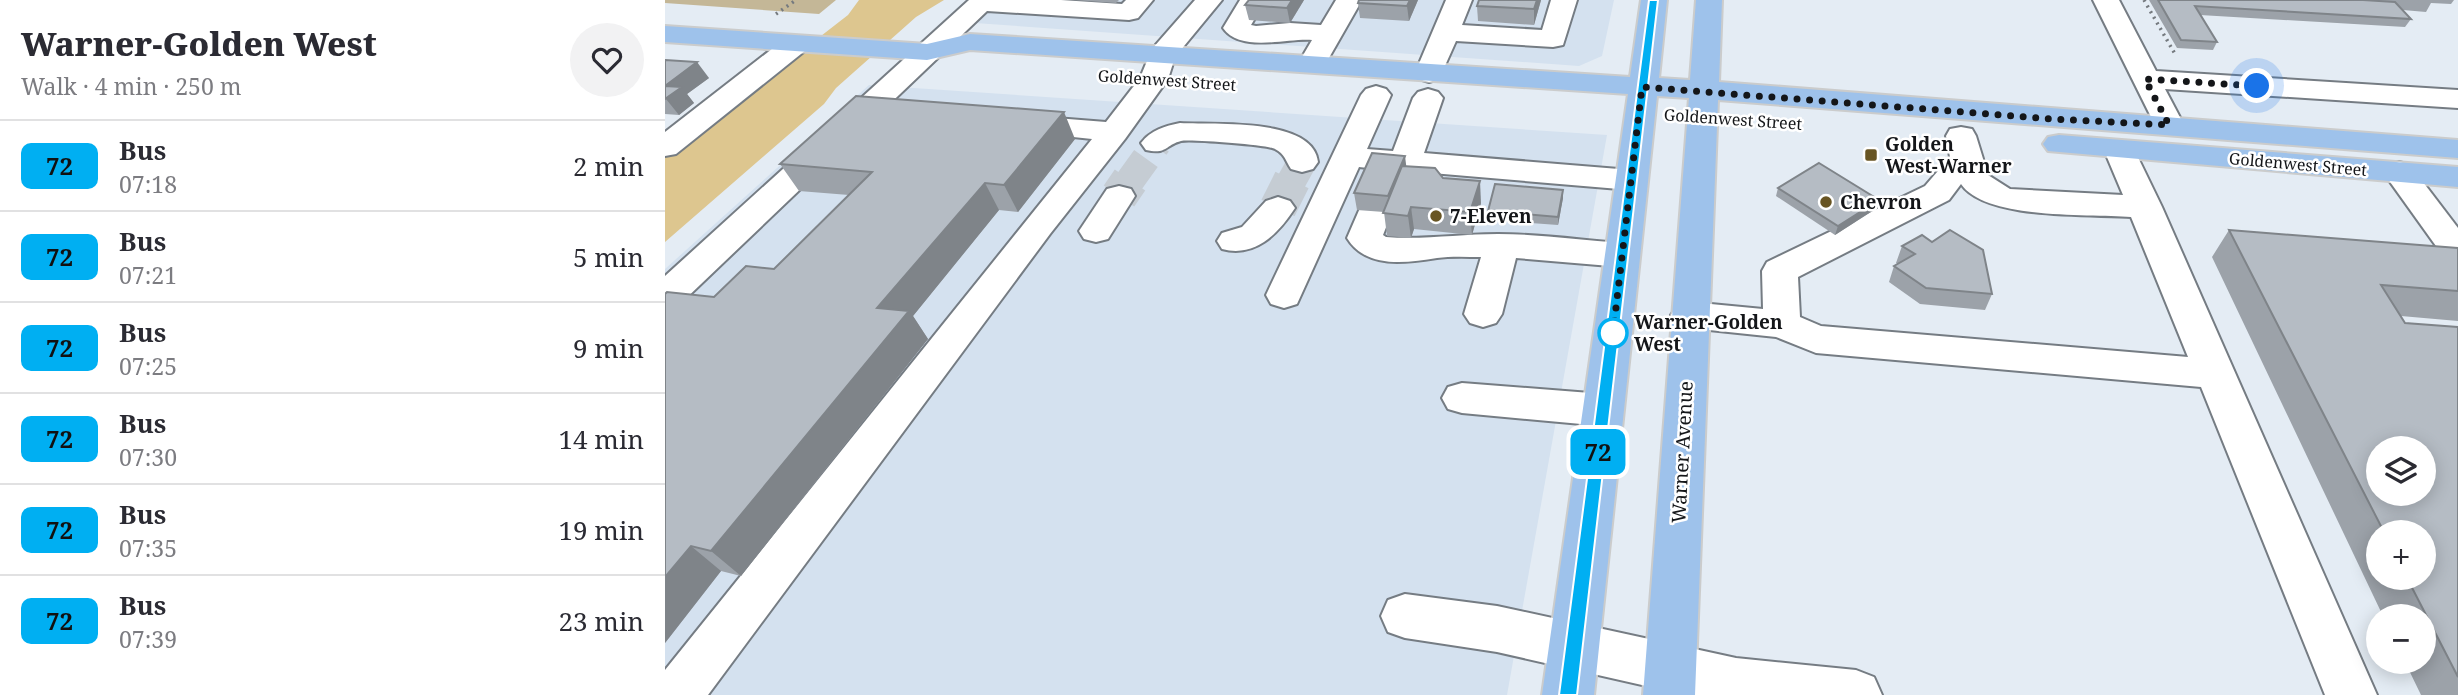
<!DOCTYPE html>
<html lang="en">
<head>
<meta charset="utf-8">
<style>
	:root { --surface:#fff; --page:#f2f2f3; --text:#2b2b33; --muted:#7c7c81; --line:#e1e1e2 }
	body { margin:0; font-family:"Noto Serif",serif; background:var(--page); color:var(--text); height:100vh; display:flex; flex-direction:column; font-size:26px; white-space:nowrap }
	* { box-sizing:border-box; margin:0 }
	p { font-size:23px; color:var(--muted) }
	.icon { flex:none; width:38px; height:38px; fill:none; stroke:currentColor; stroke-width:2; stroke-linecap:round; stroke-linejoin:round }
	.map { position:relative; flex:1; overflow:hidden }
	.sheet { display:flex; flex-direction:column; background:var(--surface); width:665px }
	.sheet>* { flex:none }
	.badge { padding:0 14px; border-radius:10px; font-size:24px; line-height:46px }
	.fabs { position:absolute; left:1701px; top:436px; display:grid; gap:14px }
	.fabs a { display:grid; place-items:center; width:70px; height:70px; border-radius:50%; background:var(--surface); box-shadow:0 4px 18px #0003; font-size:35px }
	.you { position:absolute; width:35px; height:35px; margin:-18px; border:5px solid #fff; border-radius:50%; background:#1a73e8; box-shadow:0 0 0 10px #1a73e833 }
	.map>.badge { position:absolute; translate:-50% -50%; box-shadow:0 0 0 4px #fff }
	.round { display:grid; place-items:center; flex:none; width:74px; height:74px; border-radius:37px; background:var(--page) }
	.head { display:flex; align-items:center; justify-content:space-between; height:119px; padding:0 21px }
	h1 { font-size:33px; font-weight:800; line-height:52px }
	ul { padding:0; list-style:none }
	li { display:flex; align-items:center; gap:21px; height:91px; padding:0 21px; border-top:2px solid var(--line) }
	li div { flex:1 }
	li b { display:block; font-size:26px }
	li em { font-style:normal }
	li .badge { min-width:77px; font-weight:700; text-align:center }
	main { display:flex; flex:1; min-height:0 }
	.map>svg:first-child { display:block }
	.built { fill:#d4e1ef }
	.green { fill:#c4b797 }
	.water { fill:#ddc68f }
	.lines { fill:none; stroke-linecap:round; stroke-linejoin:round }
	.minor-tunnel-far1 { stroke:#c5ccd3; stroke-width:29; stroke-dasharray:29 15; stroke-linecap:butt }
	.minor-tunnel { stroke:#c5ccd3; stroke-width:37; stroke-dasharray:37 18; stroke-linecap:butt }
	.minor-casing { stroke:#757c83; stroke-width:4 }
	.major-casing { stroke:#cbcccc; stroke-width:4 }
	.path { stroke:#757a7f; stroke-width:3.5; stroke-dasharray:2 4.5; stroke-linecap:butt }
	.minor { fill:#fff; fill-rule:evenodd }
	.major { fill:#9ec2eb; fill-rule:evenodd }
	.wall { fill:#9ca2a9; fill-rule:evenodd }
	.shaded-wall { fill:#7f8489 }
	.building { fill:#b5bcc4; stroke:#7f8489; stroke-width:2; fill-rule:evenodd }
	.line { fill:#00aff2; stroke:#fff; stroke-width:2 }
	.walk { stroke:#141619; stroke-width:7; stroke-dasharray:0 12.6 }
	.poi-dot { fill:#685523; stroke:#fff; stroke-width:2.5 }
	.stop-dot { fill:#fff; stroke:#00aff2; stroke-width:3.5 }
	.labels { text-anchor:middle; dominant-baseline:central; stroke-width:5; stroke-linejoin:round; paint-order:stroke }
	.far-street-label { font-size:16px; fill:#141619; stroke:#fff }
	.poi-label { font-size:19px; font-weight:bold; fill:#141619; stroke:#fff; text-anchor:start }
	.stop-label { font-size:19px; font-weight:bold; fill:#141619; stroke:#fff; text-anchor:start }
	.street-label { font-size:19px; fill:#141619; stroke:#fff }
</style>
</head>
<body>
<main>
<section class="sheet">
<div class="head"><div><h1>Warner-Golden West</h1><p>Walk · 4 min · 250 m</p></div><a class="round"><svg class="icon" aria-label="heart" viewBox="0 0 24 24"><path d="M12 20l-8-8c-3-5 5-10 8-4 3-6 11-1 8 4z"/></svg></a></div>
<ul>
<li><span class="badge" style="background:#00aff2;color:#111">72</span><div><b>Bus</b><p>07:18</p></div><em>2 min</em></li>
<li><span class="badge" style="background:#00aff2;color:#111">72</span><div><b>Bus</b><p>07:21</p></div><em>5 min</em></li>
<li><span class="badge" style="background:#00aff2;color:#111">72</span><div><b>Bus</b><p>07:25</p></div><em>9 min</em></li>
<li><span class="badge" style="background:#00aff2;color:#111">72</span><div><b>Bus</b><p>07:30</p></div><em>14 min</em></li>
<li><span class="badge" style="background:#00aff2;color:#111">72</span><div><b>Bus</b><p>07:35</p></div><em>19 min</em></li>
<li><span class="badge" style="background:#00aff2;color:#111">72</span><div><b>Bus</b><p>07:39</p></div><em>23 min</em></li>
</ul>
</section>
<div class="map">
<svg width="1793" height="695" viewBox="0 0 1793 695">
	<rect width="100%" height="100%" fill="#e4ecf4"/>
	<g class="built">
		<polygon points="303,0 949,0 937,56 914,66 281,21"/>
		<polygon points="204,85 942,135 842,695 0,695 0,269"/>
	</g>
	<polygon class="green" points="0,0 171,0 154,14 0,3"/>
	<polygon class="water" points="194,0 279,0 251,17 171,88 159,104 0,242 0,157 183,15"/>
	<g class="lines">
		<g class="minor-tunnel-far1">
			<polyline points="464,182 492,143"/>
			<polyline points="626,182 637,162"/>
		</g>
		<g class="minor-tunnel">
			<polyline points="454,196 465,180"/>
			<polyline points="613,208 627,180"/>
		</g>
		<defs>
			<g id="minor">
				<polygon points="304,0 396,0 457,4 461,0 488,0 473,18 464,20 322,11 13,306 0,310 0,276"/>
				<polygon points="530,0 557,0 510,57 503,79 460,139 385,234 43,695 0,695 0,670 427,139 342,130 338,124 342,118 353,115 441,122 475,78 487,49"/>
				<path d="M575 0H601L586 25 591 26 625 23 656 25 671 0H697L661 63 651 65 641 63 637 57 647 40C621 38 575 53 558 28Z"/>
				<polygon points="781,0 807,0 797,25 877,30 886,0 912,0 898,45 888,47 791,41 774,79 764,82 754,79 750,73"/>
				<polygon points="1428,0 1454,0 1491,71 1793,90 1793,108 1500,89 1519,125 1515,131 1504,134 1493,131"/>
				<polygon points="131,36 141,38 145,44 141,50 11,154 0,156 0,132 121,38"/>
				<path d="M711 86 721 89 726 95 702 149 728 151 748 98 753 92 763 89 773 92 778 98 759 153 966 170 977 173 982 180 977 187 966 190 743 171 718 235 721 237C758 240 795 234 833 234 874 234 916 240 957 243L969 247 975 255 969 263 957 267 851 258 837 314 831 323 818 327 805 323 799 314 816 257C802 257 786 256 772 258 741 263 701 269 682 238L712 169 694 167 632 304 619 308 606 304 601 295 696 95 701 89Z"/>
				<path d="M515 123C549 125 648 117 653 162L648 169 637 172 626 169C620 160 620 154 610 149 603 145 525 139 516 141 500 145 502 155 481 150L476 143C486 130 500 126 515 123Z"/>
				<path d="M1296 127 1307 129 1311 136 1323 175 1345 189 1458 195 1439 150 1444 143 1455 141 1466 143 1497 207 1712 695H1660L1536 387 1151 353 1111 337 1025 328 1012 324 1006 315 1012 306 1025 302 1098 309 1097 271 1102 262 1260 186 1285 157 1281 136 1285 129ZM1296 184C1320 220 1425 214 1466 217L1523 357 1156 326 1135 317 1133 277 1284 200Z"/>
				<polygon points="1734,162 1745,165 1793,228 1793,264 1781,260 1718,172 1723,165"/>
				<polygon points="454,186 466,189 470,196 443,239 431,242 419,239 414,231 442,189"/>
				<path d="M613 197 625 201 630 208C613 234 590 258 557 249L552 241 557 233 577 227 601 201Z"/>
				<polygon points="797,383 938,394 952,399 958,410 952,421 938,426 797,413 783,409 777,398 783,387"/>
				<polygon points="740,594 832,606 1071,658 1191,670 1209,677 1217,695 1021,695 832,652 740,638 723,632 716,616 723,600"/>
			</g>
			<g id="major">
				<polygon points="976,0 1002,0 994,78 1025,80 1031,0 1057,0 1054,82 1793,140 1793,158 1053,100 1030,695 978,695 1024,98 992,96 929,695 877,695 963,94 305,50 262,60 0,42 0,26 262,44 305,34 965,77"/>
				<polygon points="1394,135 1793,167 1793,187 1383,151 1378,144 1383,137"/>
			</g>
		</defs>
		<use href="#minor" class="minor-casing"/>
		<use href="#major" class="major-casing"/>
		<g class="path">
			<polyline points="1479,0 1510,54"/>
			<polyline points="111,14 131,0"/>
		</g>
		<use href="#minor" class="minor"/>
		<use href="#major" class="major"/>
	</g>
	<g class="wall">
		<polygon points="409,0 454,0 451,3"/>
		<polygon points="639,0 625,23 584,20 580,5"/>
		<polygon points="694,0 753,0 744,21 695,18 693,3"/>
		<polygon points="876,0 869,25 813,21 812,6"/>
		<polygon points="1484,0 1789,0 1786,4 1766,3 1761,12 1738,10 1746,19 1740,27 1535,15 1552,42 1548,50 1512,48"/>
		<polygon points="0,60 44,78 22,94 29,103 14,115 0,114"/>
		<polygon points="410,139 353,212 334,210 248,316 263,339 76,576 56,571 0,643 49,297 109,269 184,195 134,191 115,164"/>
		<polygon points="741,166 778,178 816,203 807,235 749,229 746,238 722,236 719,212 692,210 689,193"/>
		<polygon points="1113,188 1214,200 1212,208 1170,235 1111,196"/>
		<polygon points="898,198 893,225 824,220 823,211"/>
		<path d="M1564 230 1793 248V321L1736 316 1740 323 1793 327V695H1756L1740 662H1759V616H1718L1547 257ZM1713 532H1759V578H1713Z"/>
		<polygon points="1237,246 1327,294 1320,310 1255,304 1224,282 1229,266 1233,264 1231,263"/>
	</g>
	<g class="shaded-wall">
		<polygon points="627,0 639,0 625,23 622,8"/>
		<polygon points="745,0 753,0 744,21 742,6"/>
		<polygon points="872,0 876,0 869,25 869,9"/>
		<polygon points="32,62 44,78 22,94 29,103 14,115 1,99 0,86"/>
		<polygon points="399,112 410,139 353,212 339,185"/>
		<polygon points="740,156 742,172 726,213 723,196"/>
		<polygon points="815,181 816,203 807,235 805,212"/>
		<polygon points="320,183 334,210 248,316 263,339 76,576 46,551 212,308"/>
		<polygon points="898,190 898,198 893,225 893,217"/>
		<polygon points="1214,200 1212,208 1170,235 1173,226"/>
		<polygon points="746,207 749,229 746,238 743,216"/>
		<polygon points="26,546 56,571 0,643 0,577"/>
	</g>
	<g class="building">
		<polygon points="584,0 627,0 622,8 580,5"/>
		<polygon points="694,0 745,0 742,6 693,3"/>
		<polygon points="814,0 872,0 869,9 812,6"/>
		<polygon points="1493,0 1698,0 1730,2 1746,19 1530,6 1552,42 1516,40"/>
		<polygon points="0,60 32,62 0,86"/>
		<polygon points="0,86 17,87 0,99"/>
		<polygon points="191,96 399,112 339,185 320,183 212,308 244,311 46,551 26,546 0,577 0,294 2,292 49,297 81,266 109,269 207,172 115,164"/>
		<polygon points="707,153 740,156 723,196 689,193"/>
		<polygon points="1154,163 1214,200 1173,226 1113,188"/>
		<polygon points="737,166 770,168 778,178 815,181 805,212 746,207 743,216 718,213"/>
		<polygon points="830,184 898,190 893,217 823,211"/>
		<polygon points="1285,230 1318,250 1327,294 1261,288 1229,266 1250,254 1237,246 1257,235 1267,242"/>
		<path d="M1564 230 1793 248V291L1716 285 1740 323 1793 327V677L1742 578H1759V532H1719ZM1713 448H1759V494H1713Z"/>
	</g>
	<polygon class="line" points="984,0 993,0 912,695 894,695"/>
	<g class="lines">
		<polyline class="walk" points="948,333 977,87 1388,119 1504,125 1480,79 1592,86"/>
	</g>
	<g class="poi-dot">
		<rect x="1199" y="148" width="14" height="14" rx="3.5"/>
		<circle cx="1161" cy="202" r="7"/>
		<circle cx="771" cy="216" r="7"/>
	</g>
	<circle class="stop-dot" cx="948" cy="333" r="14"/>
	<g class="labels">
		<g class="far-street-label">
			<text transform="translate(502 80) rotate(4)">Goldenwest Street</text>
			<text transform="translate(1068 119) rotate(4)">Goldenwest Street</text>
			<text transform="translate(1633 164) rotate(5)">Goldenwest Street</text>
		</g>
		<g class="poi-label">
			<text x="1220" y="144">Golden<tspan x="1220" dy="22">West-Warner</tspan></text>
			<text x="1175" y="202">Chevron</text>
			<text x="785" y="216">7-Eleven</text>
		</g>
		<g class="stop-label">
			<text x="969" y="322">Warner-Golden<tspan x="969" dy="22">West</tspan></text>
		</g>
		<g class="street-label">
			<text transform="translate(1017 452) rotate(-87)">Warner Avenue</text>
		</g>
	</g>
</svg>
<div class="fabs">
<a><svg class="icon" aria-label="layers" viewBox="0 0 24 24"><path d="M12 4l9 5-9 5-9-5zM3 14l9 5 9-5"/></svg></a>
<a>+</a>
<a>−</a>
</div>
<div class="you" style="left:1592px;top:86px"></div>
<b class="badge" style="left:933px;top:452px;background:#00aff2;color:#111">72</b>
</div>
</main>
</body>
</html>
